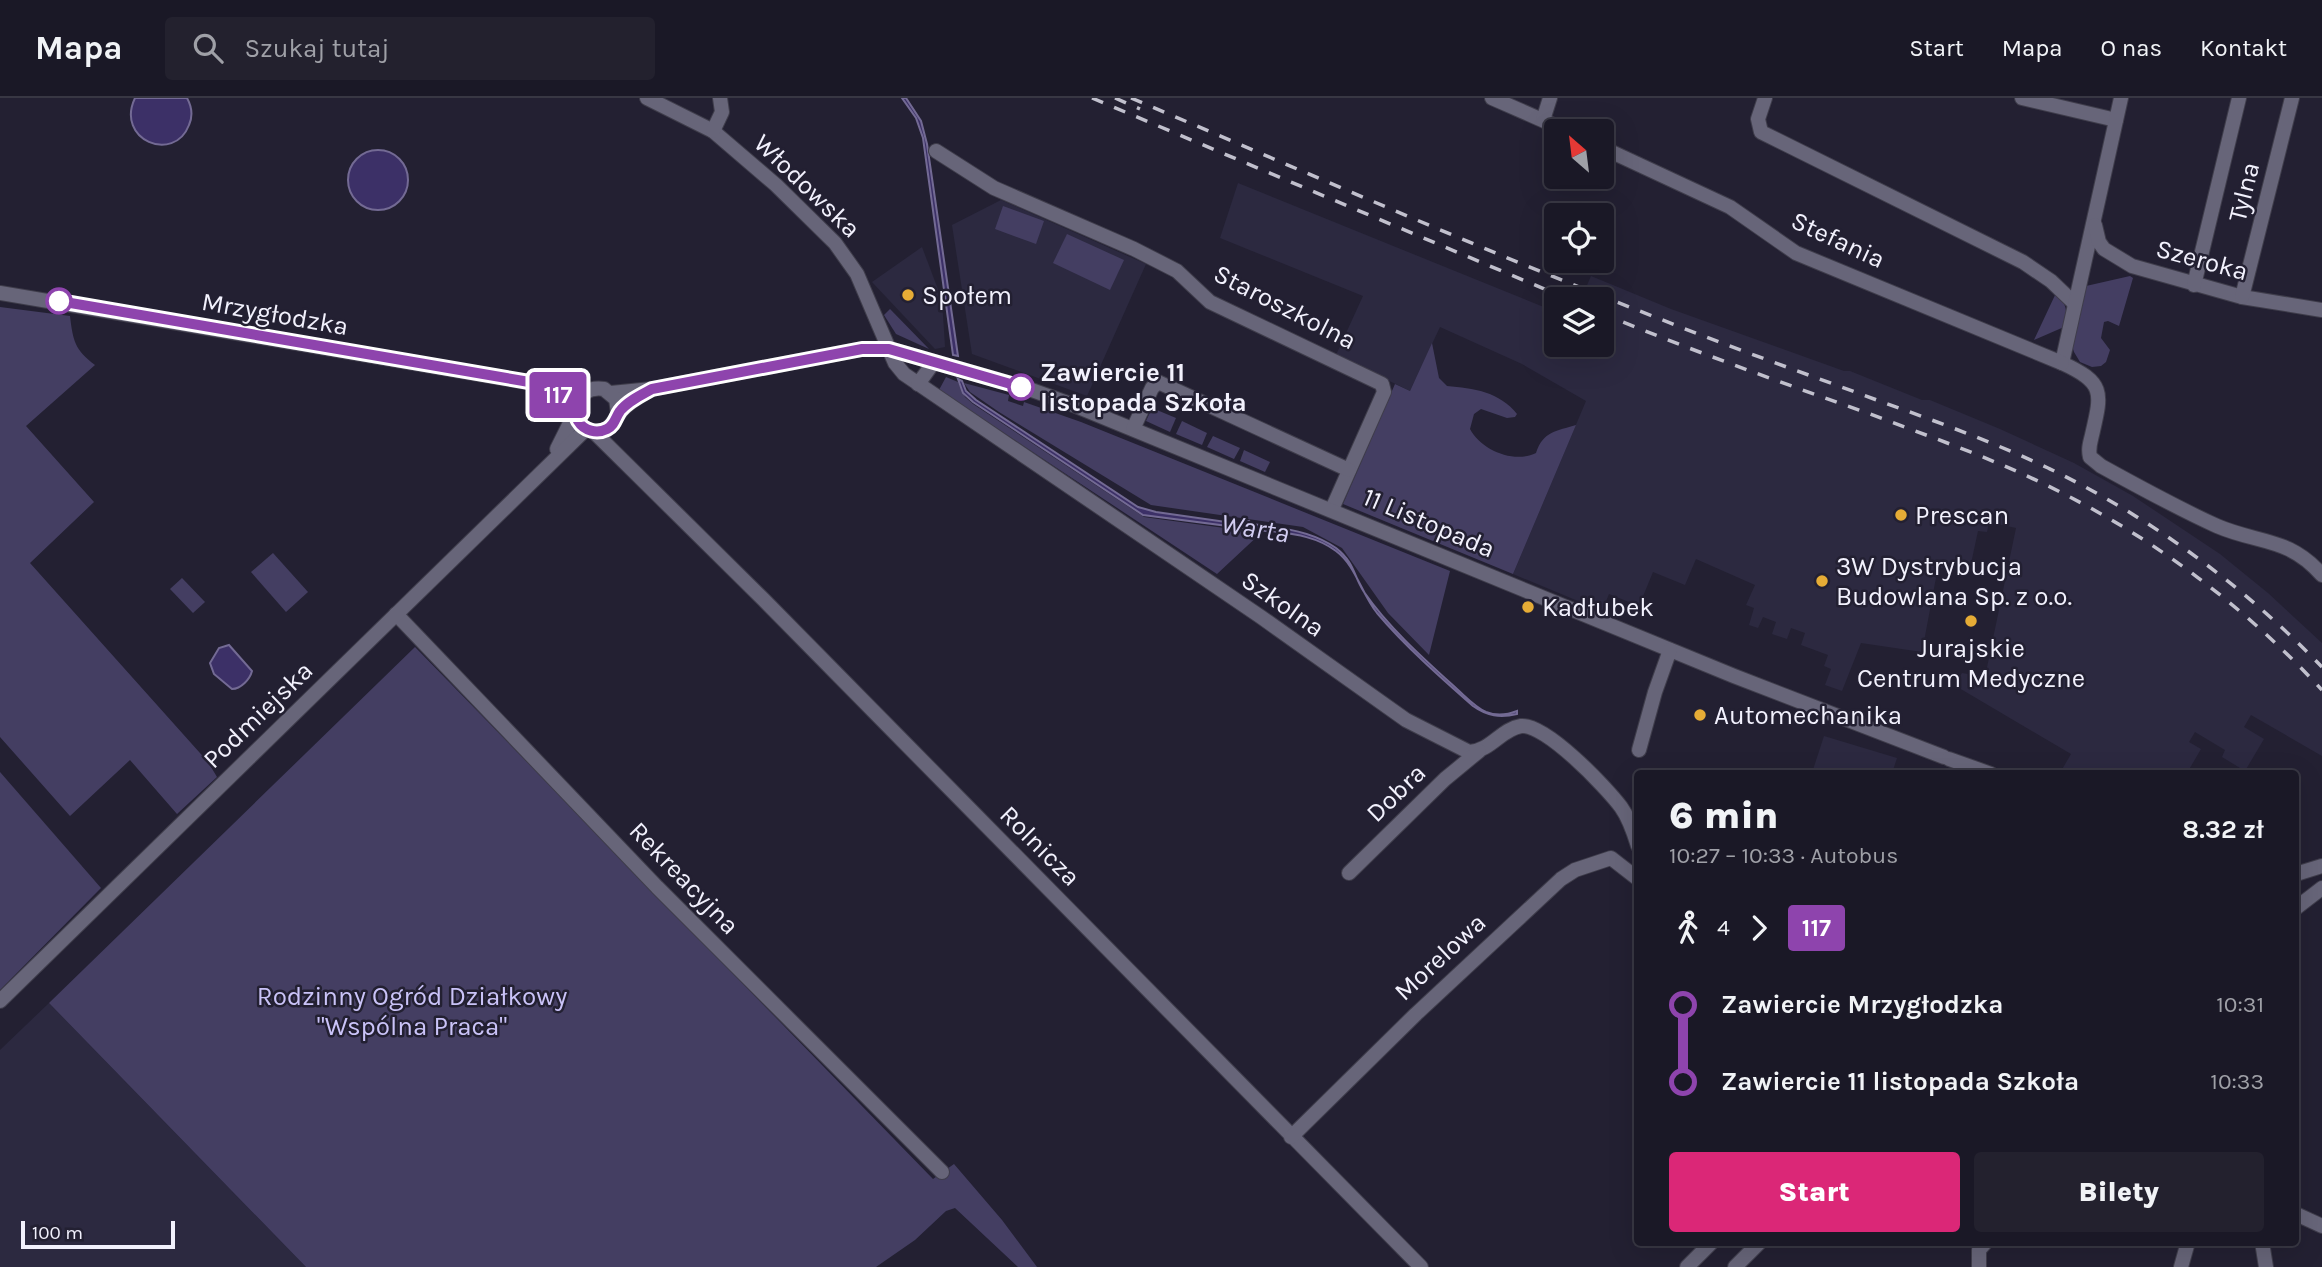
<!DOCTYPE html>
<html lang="pl">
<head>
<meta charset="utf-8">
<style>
	:root { --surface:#1a1826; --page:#23212e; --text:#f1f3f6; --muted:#9fa0a7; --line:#383743; --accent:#db2777 }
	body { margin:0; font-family:Karla,sans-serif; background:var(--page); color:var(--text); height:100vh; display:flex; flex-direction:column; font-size:26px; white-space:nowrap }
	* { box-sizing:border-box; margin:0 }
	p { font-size:23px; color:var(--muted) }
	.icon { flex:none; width:38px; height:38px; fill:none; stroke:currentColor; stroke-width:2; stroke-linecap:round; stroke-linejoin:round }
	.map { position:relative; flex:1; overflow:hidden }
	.sheet { position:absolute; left:1634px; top:672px; width:665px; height:476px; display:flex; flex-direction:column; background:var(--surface); border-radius:7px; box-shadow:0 7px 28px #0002,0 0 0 2px var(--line) }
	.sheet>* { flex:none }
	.badge { padding:0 14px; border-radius:5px; font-size:24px; line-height:46px }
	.needle { width:46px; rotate:332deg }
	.controls { position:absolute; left:1544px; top:21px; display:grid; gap:14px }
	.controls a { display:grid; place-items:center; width:70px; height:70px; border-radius:7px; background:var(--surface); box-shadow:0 7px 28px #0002,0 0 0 2px var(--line); font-size:35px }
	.scale { position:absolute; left:21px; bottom:18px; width:154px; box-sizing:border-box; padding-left:7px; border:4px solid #f2f1fd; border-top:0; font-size:19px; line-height:24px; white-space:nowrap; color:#f2f1fd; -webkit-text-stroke:5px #232032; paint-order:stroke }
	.map>.badge { position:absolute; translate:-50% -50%; box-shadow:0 0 0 4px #fff }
	.legs { display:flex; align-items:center; gap:10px; height:77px; padding:0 35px; font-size:23px }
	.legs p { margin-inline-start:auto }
	.headline { display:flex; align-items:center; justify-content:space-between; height:119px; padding:0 35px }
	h1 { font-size:38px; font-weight:800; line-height:52px }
	.cta { display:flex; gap:14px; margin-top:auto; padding:14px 35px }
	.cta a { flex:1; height:80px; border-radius:7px; background:var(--accent); color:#fff; font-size:28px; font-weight:800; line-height:80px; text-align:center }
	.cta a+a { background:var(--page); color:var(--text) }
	ul { padding:0 35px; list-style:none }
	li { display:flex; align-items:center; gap:24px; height:77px; font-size:26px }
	li i { display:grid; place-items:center; width:10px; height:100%; margin:0 9px; background:currentColor }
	li i::after { content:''; width:18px; height:18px; margin:-9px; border:5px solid; border-radius:50%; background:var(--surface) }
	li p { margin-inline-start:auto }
	li:first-child i { background:linear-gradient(#0000 50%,currentColor 0) }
	li:last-child i { background:linear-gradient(currentColor 50%,#0000 0) }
	header { display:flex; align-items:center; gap:42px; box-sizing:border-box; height:98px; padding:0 35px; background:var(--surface); border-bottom:2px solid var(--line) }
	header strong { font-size:33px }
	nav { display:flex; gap:38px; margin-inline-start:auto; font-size:24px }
	.search { width:490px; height:63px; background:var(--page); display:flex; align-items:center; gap:18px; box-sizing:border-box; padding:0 24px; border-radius:7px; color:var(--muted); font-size:26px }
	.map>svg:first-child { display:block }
	.built { fill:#2c2940 }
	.green { fill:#443e62 }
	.water { fill:#3c3067; stroke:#736a94; stroke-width:2 }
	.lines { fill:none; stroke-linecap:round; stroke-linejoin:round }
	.minor-casing { stroke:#3f3d4b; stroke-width:16 }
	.minor { stroke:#676579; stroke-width:14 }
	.rail { stroke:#c1c0cd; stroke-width:3.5; stroke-dasharray:12 12; stroke-linecap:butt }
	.line-1-casing { stroke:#fff; stroke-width:16 }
	.line-1 { stroke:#8e44ad; stroke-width:10 }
	.poi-dot { fill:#e6ac36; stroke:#232032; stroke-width:2.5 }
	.stop-1-dot { fill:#fff; stroke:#8e44ad; stroke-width:3.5 }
	.labels { text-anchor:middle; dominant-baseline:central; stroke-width:5; stroke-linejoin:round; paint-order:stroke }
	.street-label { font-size:26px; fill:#f2f1fd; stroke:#232032 }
	.poi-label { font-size:26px; fill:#f2f1fd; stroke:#232032; text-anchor:start }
	.stop-label { font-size:26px; font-weight:bold; fill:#f2f1fd; stroke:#232032; text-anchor:start }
	.park-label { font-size:26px; fill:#cac3f8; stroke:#232032 }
	.water-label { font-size:28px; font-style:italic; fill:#d2cdf1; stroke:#232032 }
</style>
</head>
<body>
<header>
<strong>Mapa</strong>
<div class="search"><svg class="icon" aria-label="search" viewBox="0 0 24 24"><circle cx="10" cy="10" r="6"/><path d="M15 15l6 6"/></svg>Szukaj tutaj</div>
<nav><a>Start</a><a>Mapa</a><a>O nas</a><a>Kontakt</a></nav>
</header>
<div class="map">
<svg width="2322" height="1169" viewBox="0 0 2322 1169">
	<rect width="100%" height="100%" fill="#232032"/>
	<g class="built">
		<polygon points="1238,85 1556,214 1556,247 1601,247 1601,201 1581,201 1591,178 1671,211 1844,273 1850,273 1922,302 1930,302 2000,331 2074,365 2133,398 2220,456 2268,495 2322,545 2322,658 2251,617 2244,629 2264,641 2245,673 2222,659 2225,652 2195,634 2189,644 2201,651 2187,675 2060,675 2071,656 1954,587 1962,575 1985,579 2016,430 1989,424 1987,434 1978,433 1969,475 1938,469 1922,554 1861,545 1842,593 1825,587 1831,571 1824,568 1828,557 1801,547 1805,535 1791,530 1787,541 1772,536 1776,524 1763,519 1758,530 1749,527 1754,510 1746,507 1755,487 1696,461 1685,487 1653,474 1639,508 1609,496 1602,513 1513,476 1586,303 1522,266 1440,229 1410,293 1336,257 1363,198 1220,140"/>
		<polygon points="1001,102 1146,166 1087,298 972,256 952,127"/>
		<polygon points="922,149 942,202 945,249 935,251 872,184"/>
		<polygon points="1824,638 1897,660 1892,675 1812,675"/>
		<polygon points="49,905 306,1169 0,1169 0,952"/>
	</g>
	<g class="green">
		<polygon points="1003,108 1044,123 1036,146 995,131"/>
		<polygon points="1067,136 1124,162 1110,192 1053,165"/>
		<polygon points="2130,178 2133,180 2119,228 2108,223 2104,224 2101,240 2110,252 2106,264 2101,268 2092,269 2080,264 2074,254 2072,248 2086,188"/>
		<path d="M2056 195C2067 207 2068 213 2064 229L2034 242Z"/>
		<path d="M0 209 70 218C73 243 75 252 95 267L26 328 94 404 30 465 208 664 217 679 177 716 130 662 70 718 0 639Z"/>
		<polygon points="890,211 929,251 896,236 884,217"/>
		<path d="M1432 245 1439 280 1447 288C1473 290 1500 294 1517 316L1515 319 1507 320 1481 311 1474 316 1470 331C1481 352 1514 366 1536 355 1543 333 1557 333 1576 327L1513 476 1343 406 1395 286 1410 293Z"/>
		<polygon points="946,279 958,284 965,299 973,306 1144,419 1261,435 1217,476 939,292"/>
		<polygon points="964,285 1009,297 1008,303 1023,308 1024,304 1081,324 1450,473 1429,557 1388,515 1342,450 1303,429 1151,407 999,314 970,294"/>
		<polygon points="1152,310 1176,320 1170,334 1146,323"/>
		<polygon points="1182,323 1207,335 1202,347 1176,336"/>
		<polygon points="1213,338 1240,350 1234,361 1207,349"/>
		<polygon points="1244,352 1270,364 1265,374 1240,363"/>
		<polygon points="273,455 308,494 286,514 251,474"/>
		<polygon points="182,480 205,504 193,515 170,491"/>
		<polygon points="415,549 933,1081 954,1066 1002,1122 1037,1169 1018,1169 955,1110 946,1113 915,1142 876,1169 306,1169 49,905"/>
		<polygon points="0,674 101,790 0,892"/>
	</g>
	<g class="water">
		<path d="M135 0H187C192 9 193 18 189 27 174 66 115 42 135 0Z"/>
		<polygon points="902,0 906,0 921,23 927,46 958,258 953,257 923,40 916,20"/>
		<circle cx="378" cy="82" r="30"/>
		<polygon points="958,281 962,283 966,293 976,302 1138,409 1156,414 1240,426 1249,423 1252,426 1267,428 1267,433 1143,417 973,304 963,295"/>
		<path d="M1270 429C1293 431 1317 437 1336 450 1355 465 1353 477 1364 494 1389 530 1424 561 1457 591 1466 599 1475 609 1486 614 1496 618 1507 617 1517 613V616C1500 620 1487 618 1473 608 1440 579 1405 548 1377 515 1361 495 1356 468 1336 453 1316 438 1293 436 1270 433Z"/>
		<path d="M229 547 252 573C250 581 241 591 232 591L214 576 210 565 219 550Z"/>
	</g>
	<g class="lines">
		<defs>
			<g id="minor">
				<path d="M647 0 713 33 776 87 835 145 857 176 895 265 904 276 1261 519 1406 622 1469 654C1491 653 1501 631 1521 628 1545 625 1606 689 1621 709 1629 720 1634 735 1638 748"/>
				<polyline points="1492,0 1567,33"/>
				<polyline points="1765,0 1758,21 1761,34 2023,164 2051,183 2074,205"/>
				<polyline points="2022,0 2116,22"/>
				<path d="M2121 0 2062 265C2105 285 2102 294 2092 337 2090 345 2088 351 2090 359L2101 368C2139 389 2177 410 2217 428 2259 446 2289 439 2322 477"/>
				<polyline points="1543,22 1550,0"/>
				<polyline points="713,33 722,14 720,0"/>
				<polyline points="1601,49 1730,109 1796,155 2062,265"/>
				<polyline points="936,53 994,90 1134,151 1177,173 1210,204 1382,286 1384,294 1332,411"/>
				<polyline points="2095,127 2099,144 2104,151 2132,168 2242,199 2322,212"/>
				<polyline points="2194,187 2239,0"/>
				<polyline points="0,195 585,294"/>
				<polyline points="2242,199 2292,0"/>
				<polyline points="918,286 934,264"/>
				<polyline points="611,295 652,291 862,251 889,251 1029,291 1076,308 1734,578 1944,659"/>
				<path d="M618 315 616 301 604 291C572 286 564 327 592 333 612 337 614 318 625 309 631 303 640 298 648 293"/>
				<polyline points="1133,331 1152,290 1158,284 1349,372"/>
				<polyline points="594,334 763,501 1421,1169"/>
				<polyline points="557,351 575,315"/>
				<polyline points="396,516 657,789 942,1074"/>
				<polyline points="1639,652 1655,594 1670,552"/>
				<polyline points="1949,661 1991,676"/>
				<polyline points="1349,775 1445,681 1479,653"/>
				<polyline points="2296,776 2322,768"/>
				<polyline points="2296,810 2322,790"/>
				<polyline points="0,903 586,331"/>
				<polyline points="1291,1039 1416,916 1561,781 1575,772 1611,760 1638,781"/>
				<polyline points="2296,1116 2322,1128"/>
				<polyline points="2262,1144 2266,1169"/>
				<polyline points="1687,1169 1712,1144"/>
				<polyline points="1735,1169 1760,1144"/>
				<polyline points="1979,1169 1979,1152 1986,1144"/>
				<polyline points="2181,1169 2188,1144"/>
			</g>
		</defs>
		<use href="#minor" class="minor-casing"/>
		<use href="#minor" class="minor"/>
		<g class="rail">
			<polyline points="1092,0 1568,201"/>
			<polyline points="1115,0 1140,11"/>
			<path d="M1131 0C1306 74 1479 151 1655 219 1727 248 1801 274 1874 301 1932 322 1991 343 2048 370 2150 419 2243 487 2322 569"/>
			<path d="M1601 215C1690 252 1780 284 1870 316 1936 341 2003 364 2066 397 2162 446 2249 513 2322 592"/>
		</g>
	</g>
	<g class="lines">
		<defs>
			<path id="line-1" d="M59 203 535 285C547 289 565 298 573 308 576 312 575 318 578 323 584 333 597 336 607 331 615 327 615 320 620 313 628 303 641 297 652 291L862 251H889L1021 289"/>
		</defs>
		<use href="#line-1" class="line-1-casing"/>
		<use href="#line-1" class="line-1"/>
	</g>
	<g class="poi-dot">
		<circle cx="908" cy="197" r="7"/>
		<circle cx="1901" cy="417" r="7"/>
		<circle cx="1822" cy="483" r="7"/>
		<circle cx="1528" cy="509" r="7"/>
		<circle cx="1971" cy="523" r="7"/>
		<circle cx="1700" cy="617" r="7"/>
	</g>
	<g class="stop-1-dot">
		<circle cx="59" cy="203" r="12"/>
		<circle cx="1021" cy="289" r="12"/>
	</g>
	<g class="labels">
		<g class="street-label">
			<text transform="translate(807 88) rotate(44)">Włodowska</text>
			<text transform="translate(2244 94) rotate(-76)">Tylna</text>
			<text transform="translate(1838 142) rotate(25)">Stefania</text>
			<text transform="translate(2202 162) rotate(15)">Szeroka</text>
			<text transform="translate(1285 209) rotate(27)">Staroszkolna</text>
			<text transform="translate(275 216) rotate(10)">Mrzygłodzka</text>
			<text transform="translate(1429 425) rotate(23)">11 Listopada</text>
			<text transform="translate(1283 506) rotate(35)">Szkolna</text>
			<text transform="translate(258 617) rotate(-44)">Podmiejska</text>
			<text transform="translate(1396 695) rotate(-44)">Dobra</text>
			<text transform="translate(1040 748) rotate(45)">Rolnicza</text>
			<text transform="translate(684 780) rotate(46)">Rekreacyjna</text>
			<text transform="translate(1440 859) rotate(-43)">Morelowa</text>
		</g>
		<g class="poi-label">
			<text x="922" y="197">Społem</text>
			<text x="1915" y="417">Prescan</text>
			<text x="1836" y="468">3W Dystrybucja<tspan x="1836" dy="30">Budowlana Sp. z o.o.</tspan></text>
			<text x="1542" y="509">Kadłubek</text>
			<text x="1971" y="550" text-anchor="middle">Jurajskie<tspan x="1971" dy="30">Centrum Medyczne</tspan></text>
			<text x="1714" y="617">Automechanika</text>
		</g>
		<g class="stop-label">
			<text x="1040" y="274">Zawiercie 11<tspan x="1040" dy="30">listopada Szkoła</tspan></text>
		</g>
		<g class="park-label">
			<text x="412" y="898">Rodzinny Ogród Działkowy<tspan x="412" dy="30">"Wspólna Praca"</tspan></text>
		</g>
		<g class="water-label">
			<text transform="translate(1255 430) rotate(9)">Warta</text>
		</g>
	</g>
</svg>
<div class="controls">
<a><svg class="needle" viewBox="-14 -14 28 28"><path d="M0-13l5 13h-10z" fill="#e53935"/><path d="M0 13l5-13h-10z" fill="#9fa0a7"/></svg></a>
<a><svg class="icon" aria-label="locate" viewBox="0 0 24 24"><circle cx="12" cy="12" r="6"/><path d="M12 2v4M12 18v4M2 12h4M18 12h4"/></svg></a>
<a><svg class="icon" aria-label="layers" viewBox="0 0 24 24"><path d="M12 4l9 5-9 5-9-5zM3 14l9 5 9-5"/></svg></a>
</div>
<div class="scale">100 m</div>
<b class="badge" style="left:558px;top:297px;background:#8e44ad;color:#fff">117</b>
<section class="sheet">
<div class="headline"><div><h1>6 min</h1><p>10:27 – 10:33 · Autobus</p></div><b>8.32 zł</b></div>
<div class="legs"><svg class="icon" aria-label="walk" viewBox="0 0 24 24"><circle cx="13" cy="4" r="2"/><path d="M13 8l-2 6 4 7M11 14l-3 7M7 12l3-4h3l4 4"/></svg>4<svg class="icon" aria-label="forward" viewBox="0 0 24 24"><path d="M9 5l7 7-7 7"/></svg><b class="badge" style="background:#8e44ad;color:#fff">117</b></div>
<ul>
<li><i style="color:#8e44ad"></i><b>Zawiercie Mrzygłodzka</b><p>10:31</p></li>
<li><i style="color:#8e44ad"></i><b>Zawiercie 11 listopada Szkoła</b><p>10:33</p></li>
</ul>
<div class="cta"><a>Start</a><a>Bilety</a></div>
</section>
</div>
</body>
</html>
